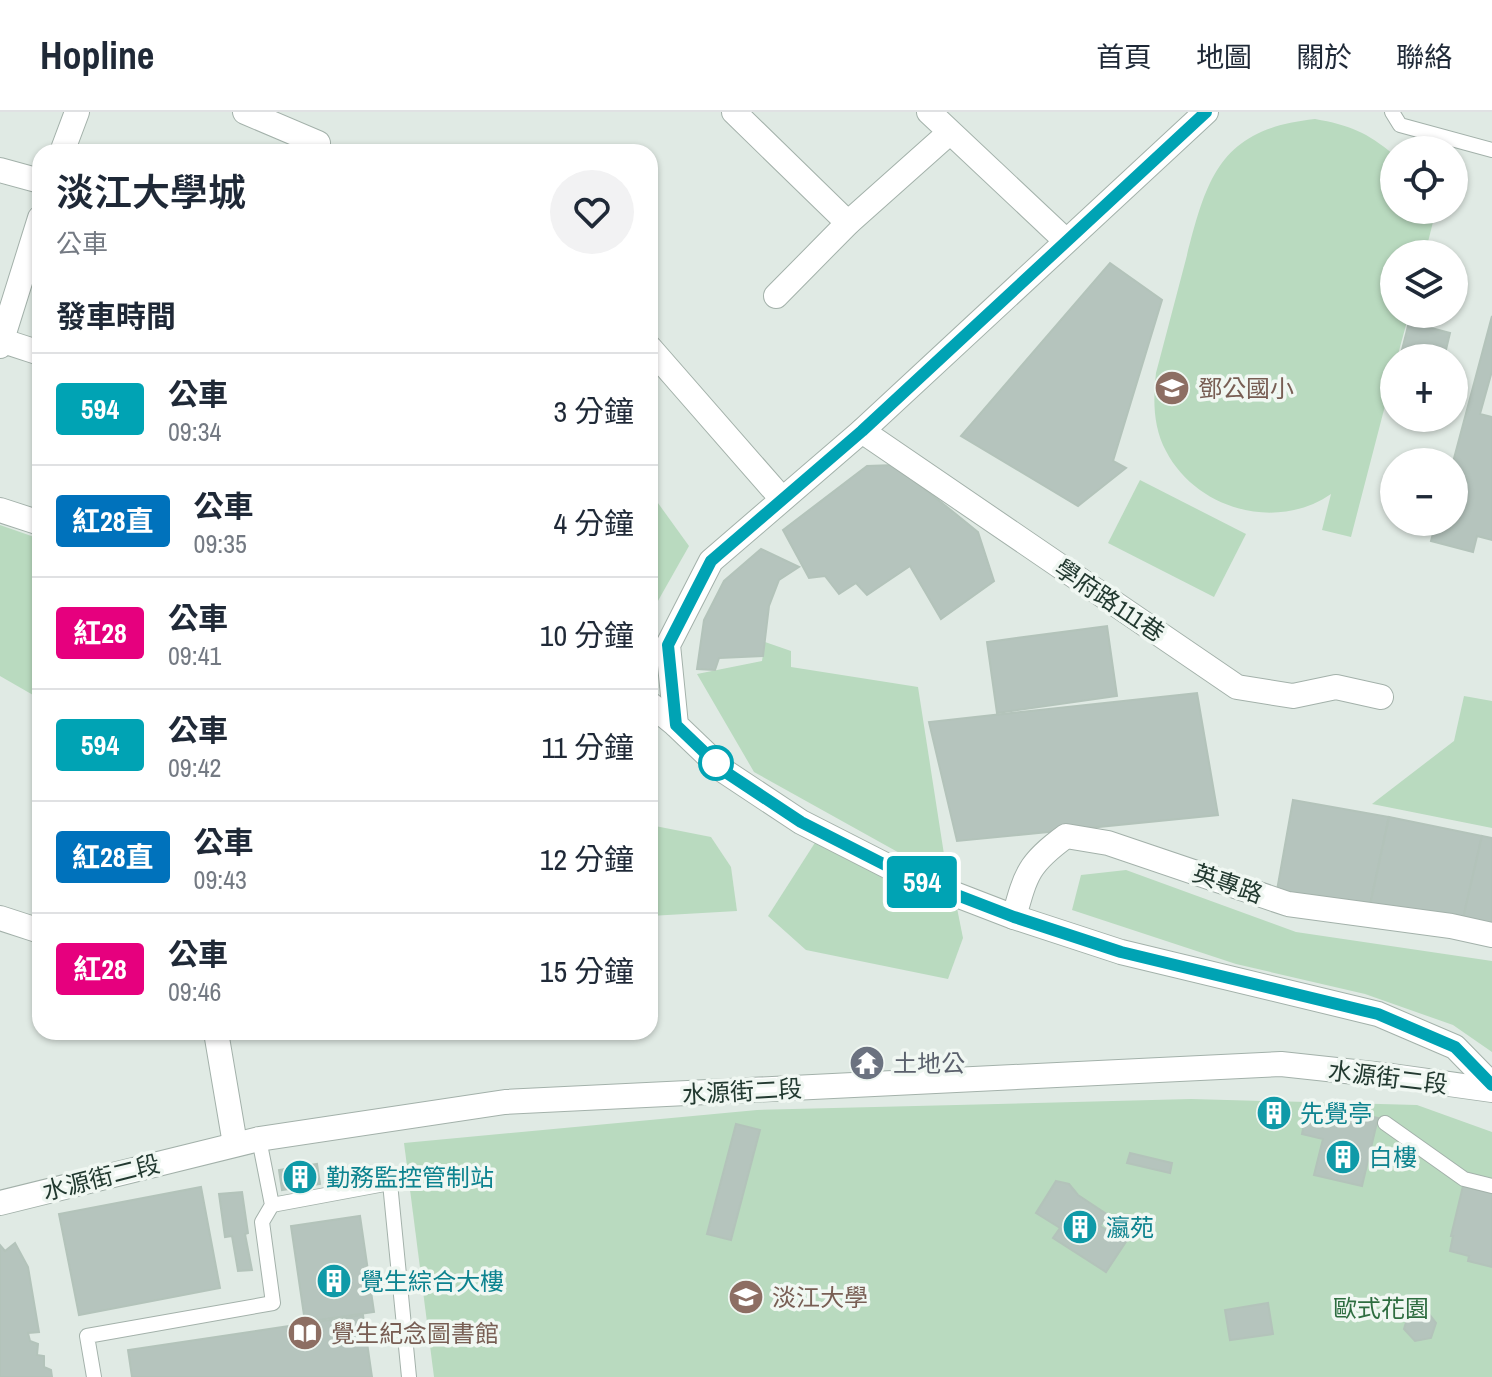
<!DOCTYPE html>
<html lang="zh-TW">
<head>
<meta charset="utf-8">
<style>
	:root { --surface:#fff; --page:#f2f2f3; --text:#1f2937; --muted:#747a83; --line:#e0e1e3 }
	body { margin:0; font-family:"Archivo Narrow","Noto Sans TC",sans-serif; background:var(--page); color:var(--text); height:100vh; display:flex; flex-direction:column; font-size:30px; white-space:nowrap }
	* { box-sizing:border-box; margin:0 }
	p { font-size:26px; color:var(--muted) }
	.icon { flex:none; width:44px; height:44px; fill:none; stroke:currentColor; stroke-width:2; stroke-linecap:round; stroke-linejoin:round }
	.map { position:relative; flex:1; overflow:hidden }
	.details { position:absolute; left:32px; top:32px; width:626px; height:896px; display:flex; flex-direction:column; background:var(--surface); border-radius:24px; box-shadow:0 2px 6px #0004 }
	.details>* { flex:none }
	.badge { padding:0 16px; border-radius:6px; font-size:28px; line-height:52px }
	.tools { position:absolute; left:1380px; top:24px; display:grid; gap:16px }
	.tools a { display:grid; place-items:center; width:88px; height:88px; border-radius:50%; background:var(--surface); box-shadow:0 2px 6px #0004; font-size:40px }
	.map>.badge { position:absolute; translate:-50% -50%; box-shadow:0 0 0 4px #fff }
	h2 { padding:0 24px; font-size:30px; line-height:72px }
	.round { display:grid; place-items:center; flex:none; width:84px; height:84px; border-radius:42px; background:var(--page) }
	.head { display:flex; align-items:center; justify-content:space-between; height:136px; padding:0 24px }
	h1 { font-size:38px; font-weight:600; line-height:60px }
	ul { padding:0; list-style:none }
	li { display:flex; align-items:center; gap:24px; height:112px; padding:0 24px; border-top:2px solid var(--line) }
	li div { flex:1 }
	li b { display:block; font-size:30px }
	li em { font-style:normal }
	li .badge { min-width:88px; font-weight:700; text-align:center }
	header { display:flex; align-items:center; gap:48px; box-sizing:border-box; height:112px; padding:0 40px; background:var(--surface); border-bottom:2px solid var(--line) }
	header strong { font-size:38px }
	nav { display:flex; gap:44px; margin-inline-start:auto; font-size:28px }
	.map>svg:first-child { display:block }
	.green { fill:#b9dabf }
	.building { fill:#b5c4bd; stroke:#b3c3ba; stroke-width:2 }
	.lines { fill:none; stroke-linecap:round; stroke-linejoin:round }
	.service-casing { stroke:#a3b1aa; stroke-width:16 }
	.minor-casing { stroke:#a3b1aa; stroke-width:26 }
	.service { stroke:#fff; stroke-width:14 }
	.minor { stroke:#fff; stroke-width:24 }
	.line-casing { stroke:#fff; stroke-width:18 }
	.line { stroke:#00a3b4; stroke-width:12 }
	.stop-dot { fill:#fff; stroke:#00a3b4; stroke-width:4 }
	.labels { text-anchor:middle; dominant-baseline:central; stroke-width:7; stroke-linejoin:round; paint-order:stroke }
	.education-label { font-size:24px; fill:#785e54; stroke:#f0f7f2; text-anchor:start }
	.street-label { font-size:24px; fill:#223930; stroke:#f0f7f2 }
	.worship-label { font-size:24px; fill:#5b616d; stroke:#f0f7f2; text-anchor:start }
	.culture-label { font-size:24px; fill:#0d838f; stroke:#f0f7f2; text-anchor:start }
	.park-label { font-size:24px; fill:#2e6d40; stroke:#f0f7f2 }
</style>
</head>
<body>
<header>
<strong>Hopline</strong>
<nav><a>首頁</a><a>地圖</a><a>關於</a><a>聯絡</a></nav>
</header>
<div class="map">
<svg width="1492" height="1265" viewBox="0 0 1492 1265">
	<rect width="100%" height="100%" fill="#e0eae4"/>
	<g class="green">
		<path d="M1315 7C1349 13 1367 20 1394 43V98H1436L1425 142H1394V202H1409L1397 246H1394V259L1351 425 1322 418 1331 382C1276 420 1196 397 1166 339 1153 315 1153 288 1156 261 1166 223 1176 185 1186 147 1207 65 1220 17 1315 7Z"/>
		<polygon points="1140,368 1246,422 1214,485 1108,431"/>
		<polygon points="650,380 689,434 650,503"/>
		<polygon points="0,413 40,427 40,587 0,564"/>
		<polygon points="765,530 791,539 791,555 918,575 948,768 754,660 697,562 762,549"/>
		<polygon points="1464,584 1492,589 1492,716 1372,692 1454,629"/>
		<polygon points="650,713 711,725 731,755 737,799 650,804"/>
		<polygon points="818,726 957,796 963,826 948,867 806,838 768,804"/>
		<polygon points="1126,758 1296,820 1492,849 1492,940 1453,913 1365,882 1236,852 1072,798 1081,763"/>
		<polygon points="1191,987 1417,993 1492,1020 1492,1265 434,1265 404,1031 757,998"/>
	</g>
	<g class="building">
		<polygon points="1110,151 1162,188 1113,349 1126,356 1078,394 961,324"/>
		<polygon points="1492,204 1492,259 1480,302 1492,305 1492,428 1477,424 1473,440 1431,429 1436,410 1454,410 1453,350"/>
		<polygon points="1409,210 1450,221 1444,246 1400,246"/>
		<polygon points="895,353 978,420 994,469 941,507 910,454 867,483 856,471 839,482 825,464 809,466 783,418 867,354"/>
		<polygon points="761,437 799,455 779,468 769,494 763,544 719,546 715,558 697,557 704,508 724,469"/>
		<polygon points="1107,514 1117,584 997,601 987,530"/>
		<polygon points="1197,581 1218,703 957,729 929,610"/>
		<polygon points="1293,688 1389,705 1369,798 1276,784"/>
		<polygon points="1389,705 1482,724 1462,811 1369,798"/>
		<polygon points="1482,724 1492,726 1492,817 1462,811"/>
		<polygon points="1270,985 1286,989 1290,1005 1279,1017 1263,1013 1258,997"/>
		<polygon points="1330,995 1378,1006 1362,1074 1314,1063 1323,1027 1302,1022 1306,1002 1327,1007"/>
		<polygon points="736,1012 760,1018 731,1128 707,1122"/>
		<polygon points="1130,1041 1172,1051 1170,1061 1127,1051"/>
		<polygon points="317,1052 320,1072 282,1078 279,1058"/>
		<polygon points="1056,1069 1069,1072 1078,1083 1108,1103 1100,1114 1113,1122 1122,1108 1135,1116 1106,1160 1053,1126 1060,1116 1036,1101"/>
		<polygon points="1463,1074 1492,1081 1492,1155 1468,1149 1469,1144 1450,1139 1453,1124 1451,1124"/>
		<polygon points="201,1075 220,1176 79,1203 59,1102"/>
		<polygon points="242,1080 248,1121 245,1122 252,1158 238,1159 232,1124 225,1125 219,1082"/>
		<polygon points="360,1104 374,1200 305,1210 291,1114"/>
		<polygon points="15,1131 28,1155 39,1220 28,1221 30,1229 38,1232 37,1243 44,1244 44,1255 51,1258 52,1265 0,1265 0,1133 5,1139"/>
		<polygon points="1268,1191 1273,1222 1230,1228 1225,1198"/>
		<polygon points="1426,1198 1436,1211 1431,1226 1415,1229 1404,1217 1409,1201"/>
		<polygon points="363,1203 372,1265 132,1265 128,1238"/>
	</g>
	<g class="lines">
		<defs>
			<g id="service">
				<polyline points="1392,0 1400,13 1492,38"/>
				<polyline points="1385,1011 1464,1067 1492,1074"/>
				<polyline points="272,1093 390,1071 409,1265"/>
				<polyline points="94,1265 87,1224 273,1191 262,1110 272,1093 259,1027"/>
			</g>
			<g id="minor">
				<polyline points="245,0 318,31"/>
				<polyline points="734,0 848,111"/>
				<polyline points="929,0 1065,128"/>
				<polyline points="1206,0 862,319 711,449 668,533 676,613 724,659 801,710 905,763 1014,805 1121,840 1378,902 1455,935 1492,973"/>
				<polyline points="62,40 77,0"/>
				<polyline points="0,58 40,69"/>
				<polyline points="776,184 848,111 949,21"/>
				<polyline points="0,228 40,241"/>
				<polyline points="0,234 40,106"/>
				<polyline points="650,236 782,387"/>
				<polyline points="862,319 1237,575 1293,584 1336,575 1381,585"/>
				<polyline points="0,398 40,411"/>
				<polyline points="650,592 676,613"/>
				<path d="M1014 805C1026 761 1029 751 1066 724L1108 731 1288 792 1451 814 1492 823"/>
				<polyline points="0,806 40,819"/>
				<polyline points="216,920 235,1032"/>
				<polyline points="0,1091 259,1027 505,990 1281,952 1392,964 1492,978"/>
			</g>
		</defs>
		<use href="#service" class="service-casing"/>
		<use href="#minor" class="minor-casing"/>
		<use href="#service" class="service"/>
		<use href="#minor" class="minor"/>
	</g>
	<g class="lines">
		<defs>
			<polyline id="line" points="1206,0 862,319 711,449 668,533 676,613 724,659 801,710 905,763 1014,805 1121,840 1378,902 1455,935 1492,973"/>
		</defs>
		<use href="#line" class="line-casing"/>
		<use href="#line" class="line"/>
	</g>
	<defs>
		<symbol id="school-disc" viewBox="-11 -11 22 22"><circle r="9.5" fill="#8d6e63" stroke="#f0f7f2"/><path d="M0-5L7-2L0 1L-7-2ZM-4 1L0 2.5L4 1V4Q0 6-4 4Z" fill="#fff"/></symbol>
		<symbol id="temple-disc" viewBox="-11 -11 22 22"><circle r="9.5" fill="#6b7280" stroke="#f0f7f2"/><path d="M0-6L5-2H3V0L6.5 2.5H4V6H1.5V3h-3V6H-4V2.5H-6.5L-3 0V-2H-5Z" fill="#fff"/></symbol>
		<symbol id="building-disc" viewBox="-11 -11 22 22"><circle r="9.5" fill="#0f9aa8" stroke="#f0f7f2"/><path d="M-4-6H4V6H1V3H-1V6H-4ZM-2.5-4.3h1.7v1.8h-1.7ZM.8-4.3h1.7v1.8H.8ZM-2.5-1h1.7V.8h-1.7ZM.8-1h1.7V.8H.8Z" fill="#fff"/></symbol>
		<symbol id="university-disc" viewBox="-11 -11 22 22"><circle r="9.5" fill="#8d6e63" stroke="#f0f7f2"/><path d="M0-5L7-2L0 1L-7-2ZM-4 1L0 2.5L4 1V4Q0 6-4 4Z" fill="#fff"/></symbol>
		<symbol id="library-disc" viewBox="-11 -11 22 22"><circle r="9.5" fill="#8d6e63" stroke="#f0f7f2"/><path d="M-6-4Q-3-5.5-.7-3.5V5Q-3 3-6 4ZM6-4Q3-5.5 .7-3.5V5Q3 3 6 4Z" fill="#fff"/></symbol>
	</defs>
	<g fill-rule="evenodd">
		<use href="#school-disc" x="1152" y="256" width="40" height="40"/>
		<use href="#temple-disc" x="847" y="931" width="40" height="40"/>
		<use href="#building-disc" x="1254" y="981" width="40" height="40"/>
		<use href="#building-disc" x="1323" y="1025" width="40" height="40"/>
		<use href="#building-disc" x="280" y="1045" width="40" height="40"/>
		<use href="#building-disc" x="1060" y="1095" width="40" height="40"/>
		<use href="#building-disc" x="314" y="1149" width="40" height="40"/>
		<use href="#university-disc" x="726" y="1165" width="40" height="40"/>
		<use href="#library-disc" x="285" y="1201" width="40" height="40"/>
	</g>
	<circle class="stop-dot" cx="716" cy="651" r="16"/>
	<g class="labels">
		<g class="education-label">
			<text x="1198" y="276">鄧公國小</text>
			<text x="772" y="1185">淡江大學</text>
			<text x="331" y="1221">覺生紀念圖書館</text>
		</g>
		<g class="street-label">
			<text transform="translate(1110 488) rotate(34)">學府路111巷</text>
			<text transform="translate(1228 771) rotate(19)">英專路</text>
			<text transform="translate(1388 965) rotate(7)">水源街二段</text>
			<text transform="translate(742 979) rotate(-3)">水源街二段</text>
			<text transform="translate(101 1065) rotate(-14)">水源街二段</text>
		</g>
		<g class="worship-label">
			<text x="893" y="951">土地公</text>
		</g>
		<g class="culture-label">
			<text x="1300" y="1001">先覺亭</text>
			<text x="1369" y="1045">白樓</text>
			<text x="326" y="1065">勤務監控管制站</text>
			<text x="1106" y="1115">瀛苑</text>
			<text x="360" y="1169">覺生綜合大樓</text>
		</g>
		<g class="park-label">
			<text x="1381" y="1196">歐式花園</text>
		</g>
	</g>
</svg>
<div class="tools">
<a><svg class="icon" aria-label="locate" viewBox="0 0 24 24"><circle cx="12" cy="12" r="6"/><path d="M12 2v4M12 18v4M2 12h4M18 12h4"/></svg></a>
<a><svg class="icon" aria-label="layers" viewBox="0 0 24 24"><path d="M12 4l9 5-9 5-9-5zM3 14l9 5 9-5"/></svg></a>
<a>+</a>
<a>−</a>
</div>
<b class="badge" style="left:922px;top:770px;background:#00a3b4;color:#fff">594</b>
<section class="details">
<div class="head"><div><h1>淡江大學城</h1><p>公車</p></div><a class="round"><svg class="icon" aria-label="heart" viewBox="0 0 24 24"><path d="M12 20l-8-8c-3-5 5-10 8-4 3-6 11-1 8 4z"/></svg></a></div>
<h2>發車時間</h2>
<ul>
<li><span class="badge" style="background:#00a3b4;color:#fff">594</span><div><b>公車</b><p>09:34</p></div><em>3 分鐘</em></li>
<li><span class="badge" style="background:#0072bc;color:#fff">紅28直</span><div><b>公車</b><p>09:35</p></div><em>4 分鐘</em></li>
<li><span class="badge" style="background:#e6007e;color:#fff">紅28</span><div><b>公車</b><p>09:41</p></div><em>10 分鐘</em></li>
<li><span class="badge" style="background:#00a3b4;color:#fff">594</span><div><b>公車</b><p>09:42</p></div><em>11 分鐘</em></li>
<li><span class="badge" style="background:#0072bc;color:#fff">紅28直</span><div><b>公車</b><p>09:43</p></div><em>12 分鐘</em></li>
<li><span class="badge" style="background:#e6007e;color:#fff">紅28</span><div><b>公車</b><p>09:46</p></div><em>15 分鐘</em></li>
</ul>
</section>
</div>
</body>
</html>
